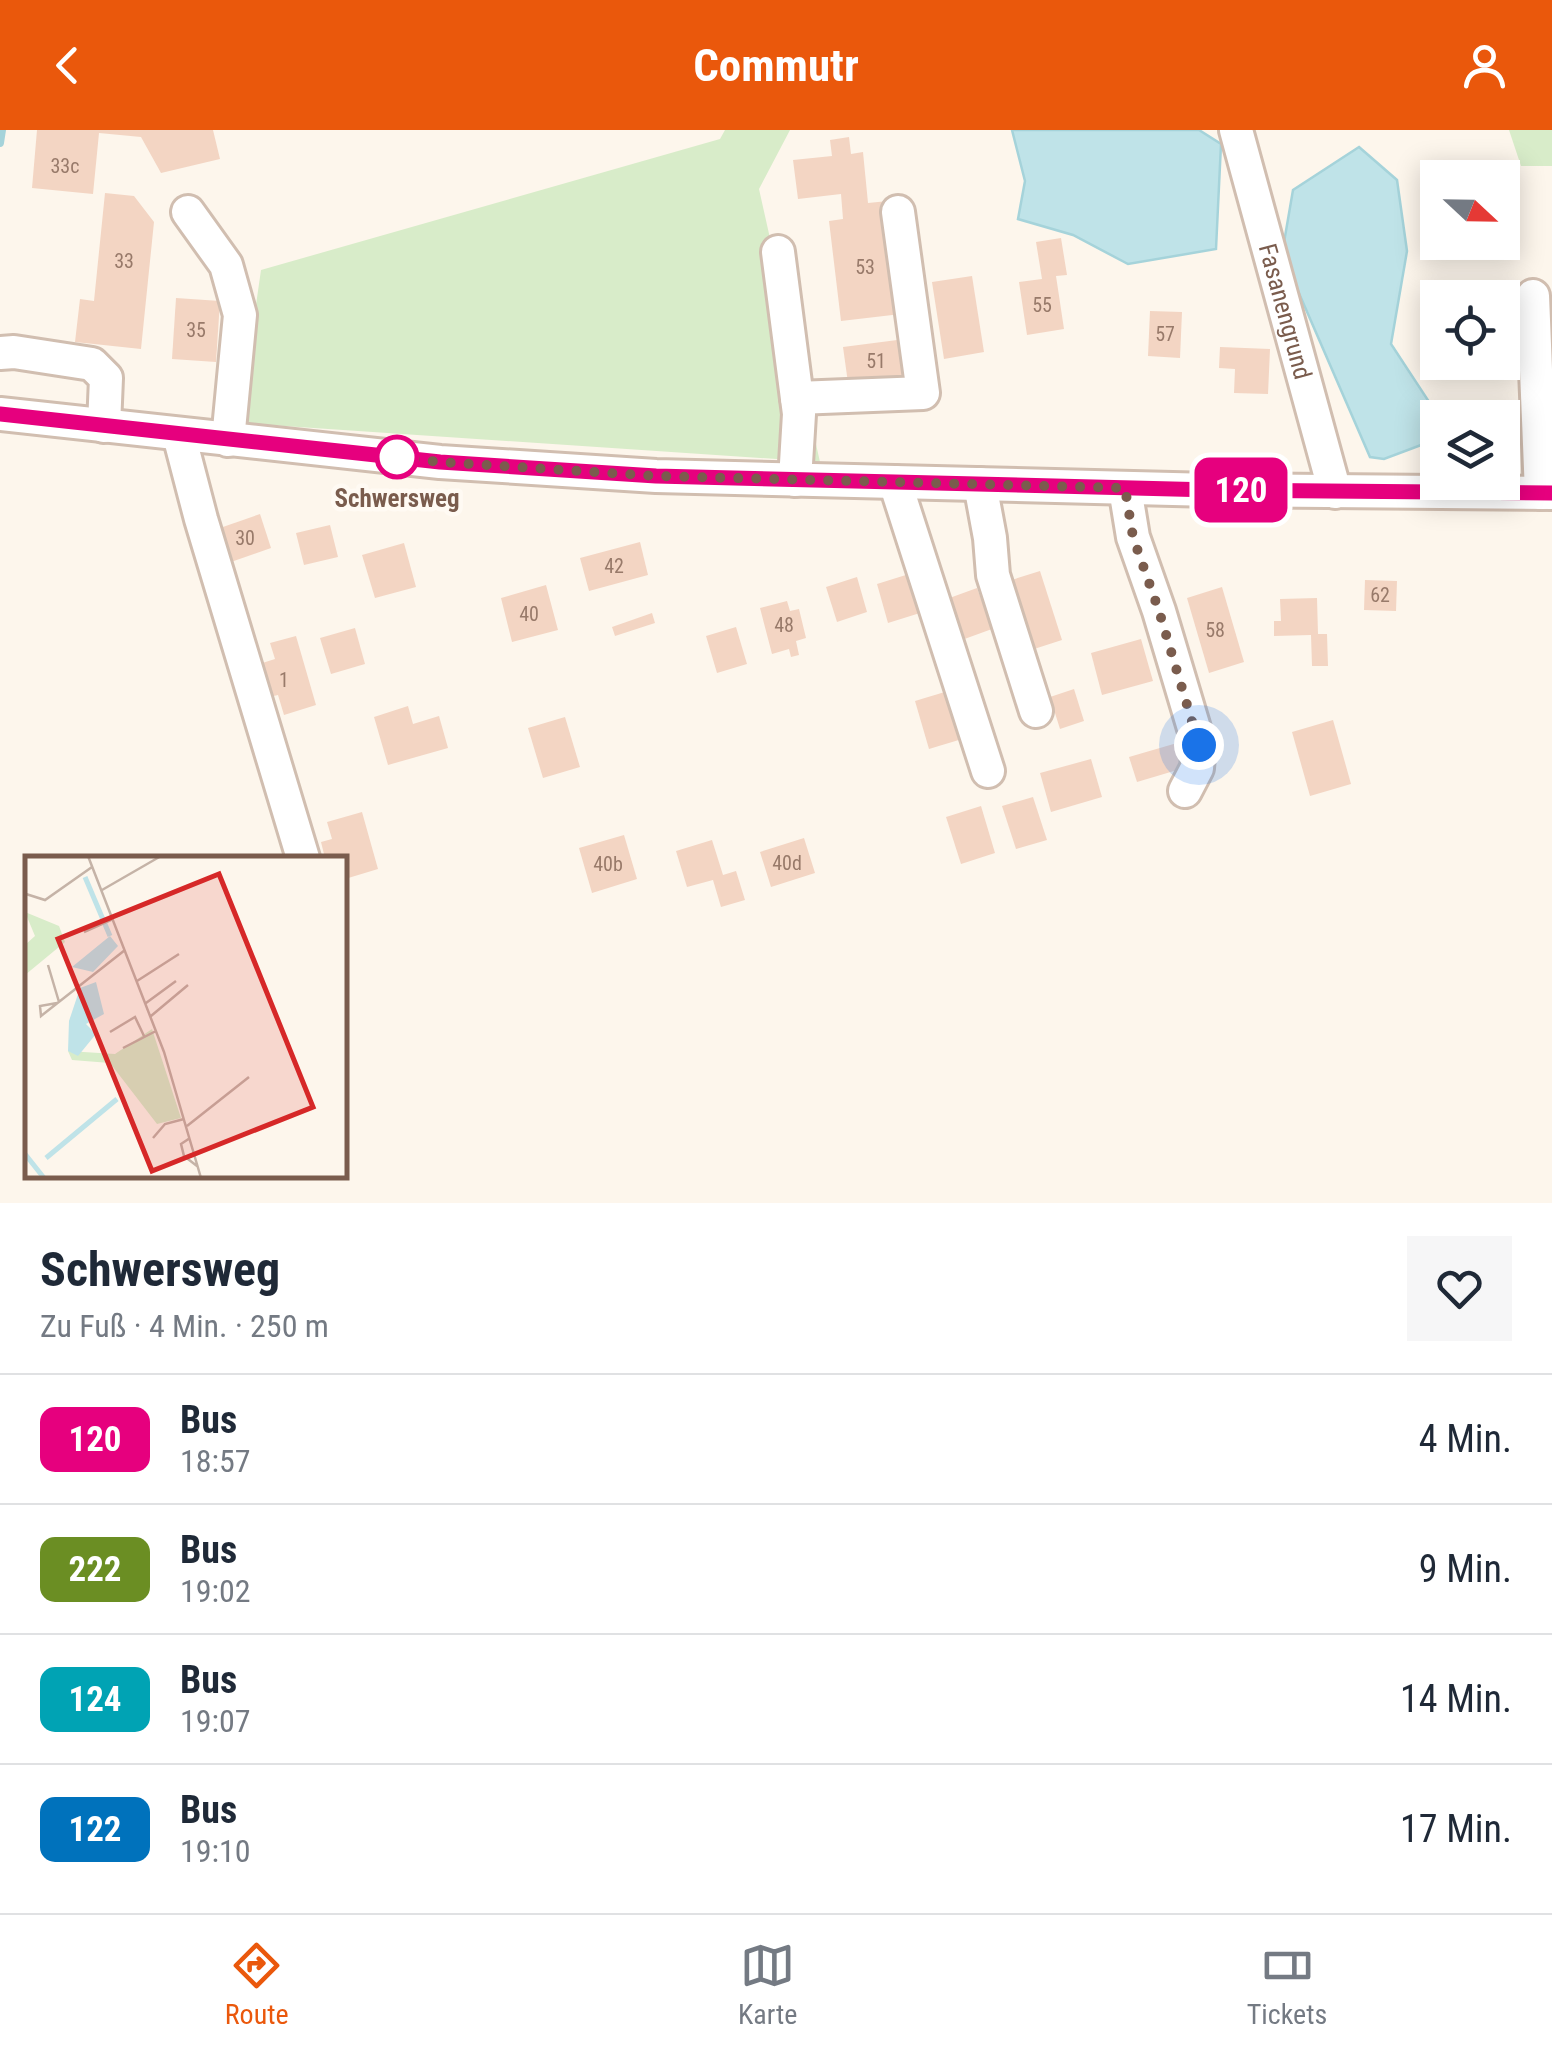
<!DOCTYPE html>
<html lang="de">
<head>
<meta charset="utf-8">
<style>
	:root { --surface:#fff; --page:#f6f6f7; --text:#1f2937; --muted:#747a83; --line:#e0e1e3; --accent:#ea580c }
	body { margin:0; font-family:"Roboto Condensed",sans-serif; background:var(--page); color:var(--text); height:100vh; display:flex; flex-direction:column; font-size:38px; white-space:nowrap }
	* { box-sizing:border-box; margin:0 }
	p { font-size:32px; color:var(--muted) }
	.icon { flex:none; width:55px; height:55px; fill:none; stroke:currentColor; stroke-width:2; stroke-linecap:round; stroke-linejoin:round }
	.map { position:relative; height:1073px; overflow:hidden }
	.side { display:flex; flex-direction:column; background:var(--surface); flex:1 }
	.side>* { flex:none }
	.badge { padding:0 20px; border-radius:15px; font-size:35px; line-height:65px }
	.needle { width:65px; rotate:112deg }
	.controls { position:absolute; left:1420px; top:30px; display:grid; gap:20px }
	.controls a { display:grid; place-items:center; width:100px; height:100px; border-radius:0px; background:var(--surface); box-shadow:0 5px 25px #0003; font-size:50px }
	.you { position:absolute; width:50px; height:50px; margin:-25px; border:8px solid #fff; border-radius:50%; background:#1a73e8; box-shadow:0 0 0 15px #1a73e833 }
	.map>.badge { position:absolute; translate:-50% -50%; box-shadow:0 0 0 5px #fff }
	.round { display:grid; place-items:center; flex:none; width:105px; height:105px; border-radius:0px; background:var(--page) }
	.summary { display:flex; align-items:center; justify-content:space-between; height:170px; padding:0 40px }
	h1 { font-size:48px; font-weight:700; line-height:75px }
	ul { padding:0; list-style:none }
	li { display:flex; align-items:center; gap:30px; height:130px; padding:0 40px; border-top:2px solid var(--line) }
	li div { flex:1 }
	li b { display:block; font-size:38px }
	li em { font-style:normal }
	li .badge { min-width:110px; font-weight:700; text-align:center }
	header { display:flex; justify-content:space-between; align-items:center; height:130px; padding:0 40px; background:var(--accent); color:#fff; font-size:45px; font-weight:700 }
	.menu { display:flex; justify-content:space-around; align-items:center; height:140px; border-top:2px solid var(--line); background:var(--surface); font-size:28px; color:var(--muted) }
	.menu a { display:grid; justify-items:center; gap:5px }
	.menu .selected { color:var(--accent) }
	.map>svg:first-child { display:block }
	.green { fill:#d8ecc9 }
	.water { fill:#bfe3e8; stroke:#a5d3da; stroke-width:2.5 }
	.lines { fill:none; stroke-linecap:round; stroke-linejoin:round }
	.stream { stroke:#a5d3da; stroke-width:8 }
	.building { fill:#f3d5c3 }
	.minor-casing { stroke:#d1beb0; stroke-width:38 }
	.minor { stroke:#fff; stroke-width:32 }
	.line-casing { stroke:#fff; stroke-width:22 }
	.line { stroke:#e6007e; stroke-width:15 }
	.walk { stroke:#7a5c4d; stroke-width:10; stroke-dasharray:0 18 }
	.stop-dot { fill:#fff; stroke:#e6007e; stroke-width:5 }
	.labels { text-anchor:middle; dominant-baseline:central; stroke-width:9; stroke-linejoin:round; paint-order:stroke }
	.number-label { font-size:20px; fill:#987a6a }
	.street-label { font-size:25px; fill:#7a5c4d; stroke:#fffaf3 }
	.stop-label { font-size:25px; font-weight:bold; fill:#7a5c4d; stroke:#fffaf3 }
	.inset-river { fill:none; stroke:#bfe3e8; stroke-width:5 }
	.inset-road { fill:none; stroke:#c5b3a7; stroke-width:2.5 }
	.view { fill:#d62828; fill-opacity:0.15; stroke:#d62828; stroke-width:5 }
	.inset-edge { fill:none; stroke:#7a5c4d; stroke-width:5 }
</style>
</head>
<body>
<header><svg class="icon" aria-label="back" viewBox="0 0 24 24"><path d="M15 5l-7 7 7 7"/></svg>Commutr<svg class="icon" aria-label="person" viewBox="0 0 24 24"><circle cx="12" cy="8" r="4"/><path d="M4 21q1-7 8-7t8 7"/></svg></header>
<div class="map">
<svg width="1552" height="1073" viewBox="0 0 1552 1073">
	<rect width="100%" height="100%" fill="#fdf6ec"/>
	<g class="green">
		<polygon points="725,0 790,0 759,59 820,332 239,293 261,140 720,9"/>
		<polygon points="1509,0 1552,0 1552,36 1521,36"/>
	</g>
	<g class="water">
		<polygon points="1012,0 1199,0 1221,14 1216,119 1128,134 1073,105 1018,89 1025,51"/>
		<polygon points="1359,17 1397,50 1407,121 1391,214 1439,287 1438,288 1437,309 1384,329 1370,327 1282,124 1293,60"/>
	</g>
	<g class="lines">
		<g class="stream">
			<polyline points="0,13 2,0"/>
			<polyline points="1502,304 1528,303"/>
		</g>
	</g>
	<g class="building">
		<polygon points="37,0 213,0 220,29 161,43 141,7 99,3 93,64 32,58"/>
		<polygon points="849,7 851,24 863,22 868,73 888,71 901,184 841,191 829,91 843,89 841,64 798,69 793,30 832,26 830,10"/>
		<polygon points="105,63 134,66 154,92 141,219 75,212 80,169 94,171"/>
		<polygon points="1061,108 1067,145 1056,146 1064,199 1027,205 1019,152 1042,149 1036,112"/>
		<polygon points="972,146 984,222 944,229 932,152"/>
		<polygon points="1516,155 1518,194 1502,195 1502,168 1472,168 1471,158"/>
		<polygon points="176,168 220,171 216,232 172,229"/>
		<polygon points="1150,181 1182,182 1180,228 1148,226"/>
		<polygon points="905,209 910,245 848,253 843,217"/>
		<polygon points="1220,217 1270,219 1268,264 1234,263 1235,239 1219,238"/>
		<polygon points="260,384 271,418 231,432 220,398"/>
		<polygon points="330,395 338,427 304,435 296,403"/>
		<polygon points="640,412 648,445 589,461 580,428"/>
		<polygon points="404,413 416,457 375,468 362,425"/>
		<polygon points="1040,441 1062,510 1031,520 999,454"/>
		<polygon points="909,444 920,483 888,493 877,454"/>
		<polygon points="857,447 867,482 837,492 826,457"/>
		<polygon points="1365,450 1397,451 1396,481 1364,480"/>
		<polygon points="546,455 558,500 512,512 501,468"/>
		<polygon points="1222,457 1244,532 1209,543 1187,468"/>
		<polygon points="977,458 992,499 959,511 944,470"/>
		<polygon points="1317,468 1318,504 1327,504 1328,536 1312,536 1311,505 1274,506 1274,491 1281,491 1280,469"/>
		<polygon points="787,471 790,481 799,479 806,508 796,511 799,525 791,527 789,519 772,524 760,478"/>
		<polygon points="652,483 655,493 615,506 612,497"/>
		<polygon points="736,497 747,534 717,543 706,506"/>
		<polygon points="355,498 365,534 331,544 320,508"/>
		<polygon points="296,506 316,575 284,585 278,565 265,568 256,535 275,529 270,513"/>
		<polygon points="1141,509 1153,551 1102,565 1091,523"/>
		<polygon points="1074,559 1084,591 1060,599 1050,567"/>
		<polygon points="948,561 962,609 929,619 915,571"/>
		<polygon points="408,576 413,594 439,586 448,618 388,635 374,587"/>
		<polygon points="565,587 580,637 543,648 528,598"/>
		<polygon points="1333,590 1351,654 1310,666 1292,602"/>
		<polygon points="1177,613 1184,638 1137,652 1129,627"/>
		<polygon points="1091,629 1102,667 1051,682 1040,643"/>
		<polygon points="1033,667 1047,710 1016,719 1002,676"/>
		<polygon points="981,676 995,723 961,734 946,687"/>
		<polygon points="362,682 378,739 345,749 345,728 325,728 321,712 332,709 327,692"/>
		<polygon points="624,705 637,749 592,763 579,718"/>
		<polygon points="804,708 815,743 771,757 760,722"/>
		<polygon points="712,710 723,745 736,741 745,770 721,777 713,750 687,757 676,721"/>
	</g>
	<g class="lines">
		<defs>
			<g id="minor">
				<path id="s1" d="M1236 0 1335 362"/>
				<polyline points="188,82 226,135 240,185 228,310"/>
				<polyline points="778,122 799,284 795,350"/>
				<polyline points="1533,166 1541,363"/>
				<polyline points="0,223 14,222 92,234 106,248 104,296"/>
				<polyline points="797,268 923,263 898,82"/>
				<polyline points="0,284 440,332 656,346 1212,360 1552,363"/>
				<polyline points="179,305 201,389 303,728"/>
				<polyline points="895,352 988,641"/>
				<polyline points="980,354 990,408 993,445 1036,581"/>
				<polyline points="1125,358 1133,407 1159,481 1199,615 1197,638 1185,661"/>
			</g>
		</defs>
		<use href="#minor" class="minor-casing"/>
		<use href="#minor" class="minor"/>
	</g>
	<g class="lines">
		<defs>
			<polyline id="line" points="0,284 440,332 656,346 1212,360 1552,363"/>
		</defs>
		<use href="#line" class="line-casing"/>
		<use href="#line" class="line"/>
		<polyline class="walk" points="397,327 440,332 656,346 1125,358 1133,407 1159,481 1199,615"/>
	</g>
	<circle class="stop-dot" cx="397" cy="327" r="20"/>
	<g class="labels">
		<g class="number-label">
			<text x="65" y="36">33c</text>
			<text x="124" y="131">33</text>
			<text x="865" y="137">53</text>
			<text x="1042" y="175">55</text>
			<text x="196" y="200">35</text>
			<text x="1165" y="204">57</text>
			<text x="876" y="231">51</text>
			<text x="245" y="408">30</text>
			<text x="614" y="436">42</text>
			<text x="1380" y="465">62</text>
			<text x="529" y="484">40</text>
			<text x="784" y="495">48</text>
			<text x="1215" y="500">58</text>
			<text x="284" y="550">1</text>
			<text x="787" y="733">40d</text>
			<text x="608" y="734">40b</text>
		</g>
		<g class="street-label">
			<text stroke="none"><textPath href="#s1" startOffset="188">Fasanengrund</textPath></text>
		</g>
		<g class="stop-label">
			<text x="397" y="368">Schwersweg</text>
		</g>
	</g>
	<g transform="translate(25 726)">
		<rect width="322" height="322" fill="#fdf6ec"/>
		<path d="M0 56 34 70 40 86 0 119V89L10 80ZM127 173 156 262 132 268 85 207 47 204 43 195 90 198Z" fill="#d8ecc9"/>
		<path d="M85 80 93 90 68 116 47 111ZM71 126 79 158 61 168 71 178 53 200 43 195 44 165 55 132Z" fill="#bfe3e8"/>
		<path class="inset-river" d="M60 21 85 80M0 298 19 322M21 302 92 243"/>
		<path class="inset-road" d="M63 0 139 196 176 322M77 34 136 0M1 38 20 44 67 11M59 76 88 63M23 109 34 146M112 125 154 98M32 147 15 150 16 160 100 94M121 147 151 125M126 160 163 129M85 176 110 161 119 180M98 192 131 175M162 270 224 221M128 282 140 268 159 263M165 282 156 288 159 300 172 310"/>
		<path class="view" d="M194 18 288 251 127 315 33 83Z"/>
		<rect width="322" height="322" class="inset-edge"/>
	</g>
</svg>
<div class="controls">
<a><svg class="needle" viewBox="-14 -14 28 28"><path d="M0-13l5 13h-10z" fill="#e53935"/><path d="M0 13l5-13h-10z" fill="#747a83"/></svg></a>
<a><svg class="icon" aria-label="locate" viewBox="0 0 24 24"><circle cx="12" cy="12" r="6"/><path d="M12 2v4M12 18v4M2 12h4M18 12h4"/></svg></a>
<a><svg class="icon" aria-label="layers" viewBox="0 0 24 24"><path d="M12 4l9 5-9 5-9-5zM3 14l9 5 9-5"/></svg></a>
</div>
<div class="you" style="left:1199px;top:615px"></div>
<b class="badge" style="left:1241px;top:360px;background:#e6007e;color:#fff">120</b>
</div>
<section class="side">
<div class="summary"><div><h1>Schwersweg</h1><p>Zu Fuß · 4 Min. · 250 m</p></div><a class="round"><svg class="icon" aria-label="heart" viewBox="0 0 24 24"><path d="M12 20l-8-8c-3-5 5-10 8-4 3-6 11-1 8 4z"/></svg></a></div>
<ul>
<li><span class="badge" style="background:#e6007e;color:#fff">120</span><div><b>Bus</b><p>18:57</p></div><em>4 Min.</em></li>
<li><span class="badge" style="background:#6b8e23;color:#fff">222</span><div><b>Bus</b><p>19:02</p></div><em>9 Min.</em></li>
<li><span class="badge" style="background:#00a3b4;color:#fff">124</span><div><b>Bus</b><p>19:07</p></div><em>14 Min.</em></li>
<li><span class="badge" style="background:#0072bc;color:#fff">122</span><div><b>Bus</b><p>19:10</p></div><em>17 Min.</em></li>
</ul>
</section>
<nav class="menu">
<a class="selected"><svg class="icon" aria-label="directions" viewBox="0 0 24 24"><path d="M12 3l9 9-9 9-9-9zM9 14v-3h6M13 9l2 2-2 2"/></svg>Route</a>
<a><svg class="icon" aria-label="map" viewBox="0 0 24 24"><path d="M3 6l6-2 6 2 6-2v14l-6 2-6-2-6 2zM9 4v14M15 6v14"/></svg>Karte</a>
<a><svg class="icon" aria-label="tickets" viewBox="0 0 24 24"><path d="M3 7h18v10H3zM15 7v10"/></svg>Tickets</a>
</nav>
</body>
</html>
